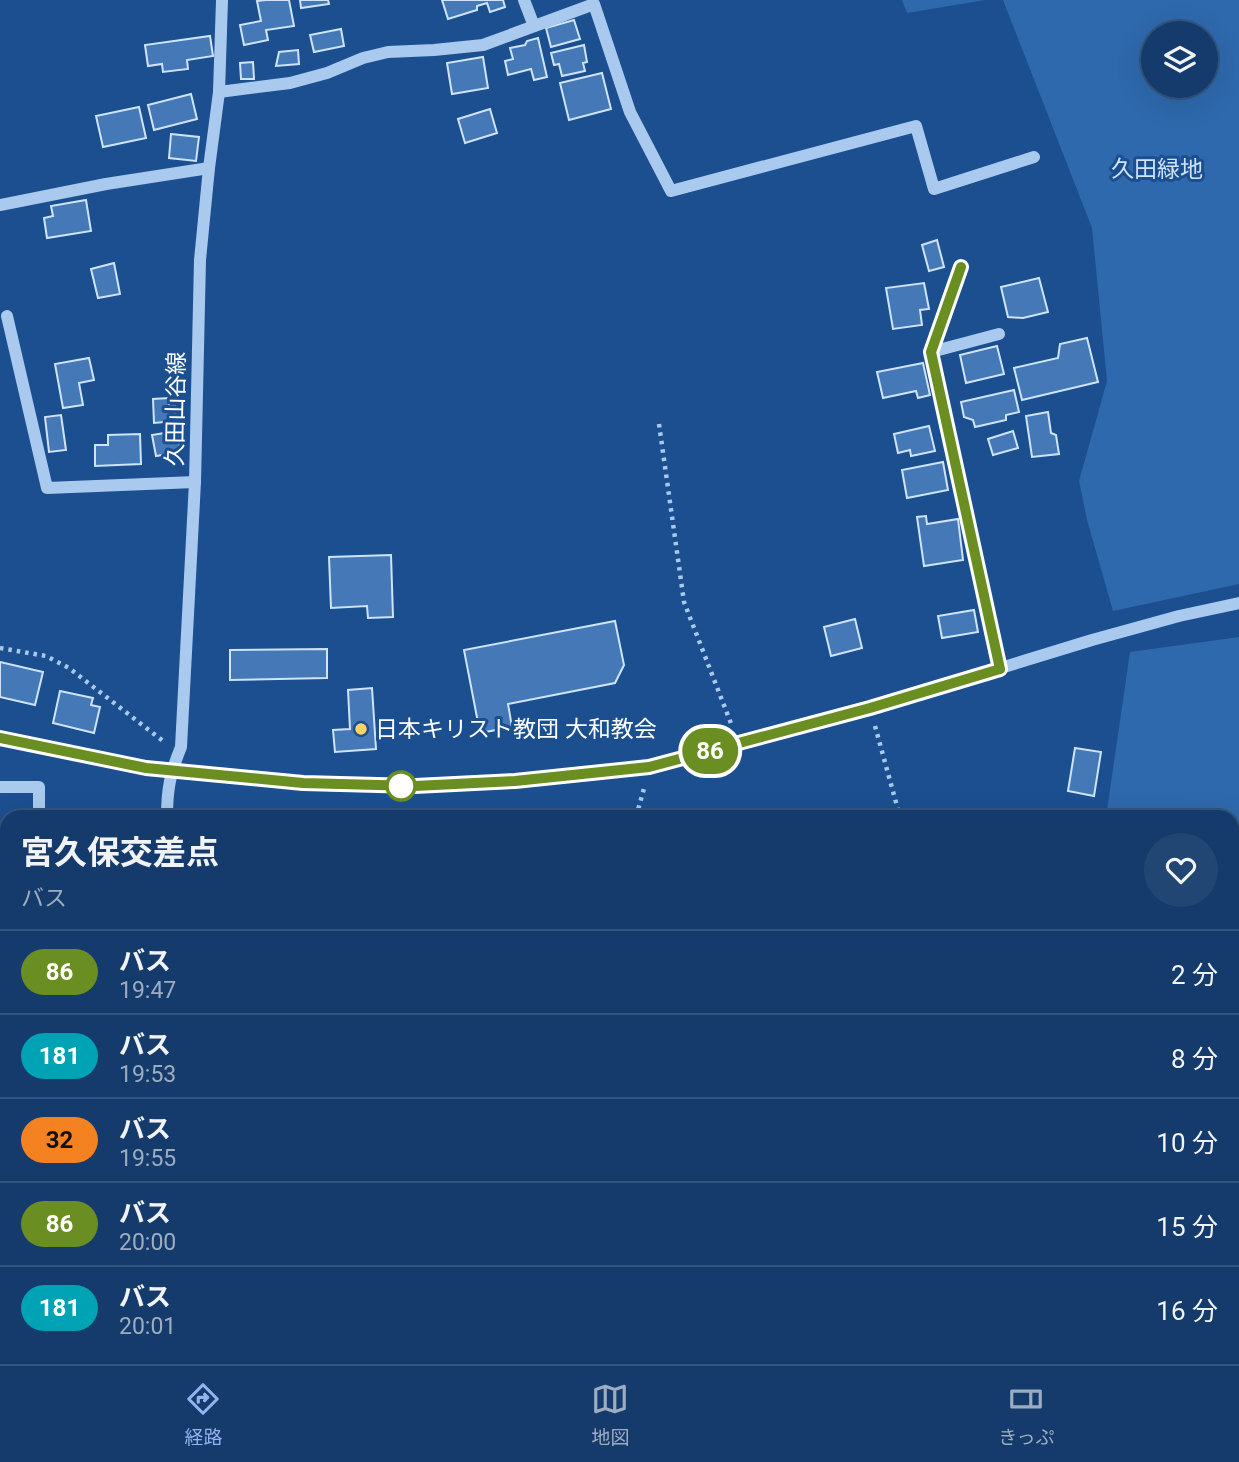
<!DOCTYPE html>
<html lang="ja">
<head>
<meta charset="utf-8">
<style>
	:root { --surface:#143b6b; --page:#214673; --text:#f1f3f6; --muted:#9dadc1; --line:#33557e; --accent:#95b2f1 }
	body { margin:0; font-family:Roboto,"Noto Sans JP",sans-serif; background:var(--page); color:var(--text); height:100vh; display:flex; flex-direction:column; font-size:26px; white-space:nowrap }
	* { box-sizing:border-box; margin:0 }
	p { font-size:23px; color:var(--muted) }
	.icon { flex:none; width:38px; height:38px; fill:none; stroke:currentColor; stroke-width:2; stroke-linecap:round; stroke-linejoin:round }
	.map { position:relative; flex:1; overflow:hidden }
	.panel { position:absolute; left:0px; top:810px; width:1239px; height:555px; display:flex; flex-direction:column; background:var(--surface); border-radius:21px 21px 0 0; box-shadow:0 7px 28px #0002,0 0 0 2px var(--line) }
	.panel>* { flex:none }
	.badge { padding:0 14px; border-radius:23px; font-size:24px; line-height:46px }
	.fabs { position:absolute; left:1141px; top:21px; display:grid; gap:14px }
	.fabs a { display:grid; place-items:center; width:77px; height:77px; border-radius:50%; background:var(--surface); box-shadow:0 7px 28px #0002,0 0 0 2px var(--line); font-size:35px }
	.map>.badge { position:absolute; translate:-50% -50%; box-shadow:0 0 0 4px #fff }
	.round { display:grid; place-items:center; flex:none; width:74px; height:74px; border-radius:37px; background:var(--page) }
	.summary { display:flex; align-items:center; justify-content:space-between; height:119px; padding:0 21px }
	h1 { font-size:33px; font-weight:700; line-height:52px }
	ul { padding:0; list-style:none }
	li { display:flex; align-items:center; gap:21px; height:84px; padding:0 21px; border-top:2px solid var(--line) }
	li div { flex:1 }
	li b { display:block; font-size:26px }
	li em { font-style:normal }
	li .badge { min-width:77px; font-weight:700; text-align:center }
	.tabs { display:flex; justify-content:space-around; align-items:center; height:98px; border-top:2px solid var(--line); background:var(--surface); font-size:19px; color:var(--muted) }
	.tabs a { display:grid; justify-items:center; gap:4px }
	.tabs .active { color:var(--accent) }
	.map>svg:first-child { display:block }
	.green { fill:#2e69ad; fill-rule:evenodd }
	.building { fill:#4478b7; stroke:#cfe3fa; stroke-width:2 }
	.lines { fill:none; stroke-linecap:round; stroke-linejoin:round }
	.path { stroke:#a9c9ee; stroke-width:4.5; stroke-dasharray:3.5 5; stroke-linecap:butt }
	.minor { stroke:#a9c9ee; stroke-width:12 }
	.line-casing { stroke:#fff; stroke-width:16 }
	.line { stroke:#6b8e23; stroke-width:10 }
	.poi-dot { fill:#ffd166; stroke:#1b4f8f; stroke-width:2.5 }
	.stop-dot { fill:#fff; stroke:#6b8e23; stroke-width:3.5 }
	.labels { text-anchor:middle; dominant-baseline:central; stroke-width:6; stroke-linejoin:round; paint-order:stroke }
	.park-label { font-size:23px; fill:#cfe3fa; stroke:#1b4f8f }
	.street-label { font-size:23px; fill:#fff; stroke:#1b4f8f }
	.poi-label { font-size:23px; fill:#fff; stroke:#1b4f8f; text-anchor:start }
</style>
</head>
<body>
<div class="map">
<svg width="1239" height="1364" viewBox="0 0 1239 1364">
	<rect width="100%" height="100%" fill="#1b4f8f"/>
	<g class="green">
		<polygon points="902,0 985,0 907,13"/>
		<path d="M1003 0H1239V584L1113 611 1087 520 1079 481 1107 381 1092 228ZM1206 33V86H1153V33Z"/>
		<polygon points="1239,637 1239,976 1232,975 1232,817 1106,817 1130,652"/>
		<polygon points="831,1358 1183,1358 1185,1364 842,1364"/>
	</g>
	<g class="building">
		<polygon points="266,0 289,0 294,26 266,30 268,40 244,45 240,25 261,21 257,1"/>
		<polygon points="300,0 328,0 329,4 301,8"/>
		<polygon points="442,0 503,0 505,7 490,12 487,3 477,6 477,10 448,19"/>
		<polygon points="574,20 580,39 551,47 546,28"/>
		<polygon points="341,29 344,46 314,52 310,35"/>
		<polygon points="210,36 213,56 187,60 188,69 163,72 162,64 148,66 145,45"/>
		<polygon points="538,38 547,77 534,80 531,69 508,75 505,61 513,59 510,48 525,45 527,41"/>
		<polygon points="584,45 587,62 583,63 585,71 562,76 559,64 554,65 551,53"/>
		<polygon points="298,50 299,64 276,66 279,52"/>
		<polygon points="483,57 488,88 452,94 447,63"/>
		<polygon points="253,62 254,79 241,79 240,63"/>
		<polygon points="602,73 611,109 569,120 560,83"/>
		<polygon points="191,94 197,119 154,130 148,105"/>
		<polygon points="139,107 146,138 103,147 96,116"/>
		<polygon points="490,109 497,133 465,143 458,119"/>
		<polygon points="171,134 199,137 196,161 169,158"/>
		<polygon points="86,200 91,231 47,238 44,218 53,216 51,206"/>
		<polygon points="937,240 944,267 929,271 922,245"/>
		<polygon points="114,263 120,294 98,298 91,269"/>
		<polygon points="1039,278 1048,312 1023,318 1008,317 1001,287"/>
		<polygon points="924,283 929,309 920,310 922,325 893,329 886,288"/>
		<polygon points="1087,338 1098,382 1022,400 1014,368 1058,358 1060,344"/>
		<polygon points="997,346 1004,374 966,383 960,355"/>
		<polygon points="89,358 94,380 79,383 83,405 63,408 55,364"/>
		<polygon points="923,363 930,395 918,398 916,391 883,398 877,372"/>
		<polygon points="1014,390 1019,412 1006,415 1006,420 975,427 973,420 964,417 961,402"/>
		<polygon points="169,398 169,406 175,406 175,421 154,423 153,399"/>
		<polygon points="1048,412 1051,433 1056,435 1059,454 1032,457 1026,416"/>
		<polygon points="61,415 66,450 49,452 45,417"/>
		<polygon points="929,426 935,451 911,456 910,450 898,453 894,434"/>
		<polygon points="177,431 181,452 156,456 152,435"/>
		<polygon points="1013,431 1018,448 993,455 988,439"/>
		<polygon points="140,434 141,464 95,466 95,445 108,445 108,435"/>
		<polygon points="943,462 948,490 907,498 902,470"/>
		<polygon points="926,516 927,524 958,519 963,560 924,566 917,517"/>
		<polygon points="391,555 393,617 368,618 367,606 331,608 329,557"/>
		<polygon points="974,610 978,632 942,638 938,616"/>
		<polygon points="855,619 862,648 831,656 824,627"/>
		<polygon points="615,621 624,665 615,683 508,704 512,727 480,733 464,650"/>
		<polygon points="327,649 327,678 230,680 230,650"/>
		<polygon points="0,662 43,672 35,705 0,697"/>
		<polygon points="372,688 376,749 335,752 333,730 350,729 348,690"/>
		<polygon points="60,691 93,698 91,705 100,707 94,733 53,723"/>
		<polygon points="1075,748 1101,752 1094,796 1068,791"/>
		<polygon points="1232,1102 1235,1103 1235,1107 1239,1107 1239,1157 1232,1157"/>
		<polygon points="1232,1175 1239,1176 1239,1208 1232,1207"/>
		<rect x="1232" y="1235" width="7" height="55"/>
	</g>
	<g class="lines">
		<g class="path">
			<polyline points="659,424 684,602 732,726"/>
			<polyline points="0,648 46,656 69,668 163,741"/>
			<polyline points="875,726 900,817"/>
			<polyline points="636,817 645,785"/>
			<polyline points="1232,882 1239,887"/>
		</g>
		<g class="minor">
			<polyline points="524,0 534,26"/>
			<polyline points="219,92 290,83 327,73 363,58 388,52 434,50 483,45 594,4 630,112 671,191 916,126 934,189 1034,157"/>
			<polyline points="0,205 106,184 209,168"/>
			<polyline points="961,267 931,352 1000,669"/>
			<polyline points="7,316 47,488 195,482"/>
			<polyline points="931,352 999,334"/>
			<polyline points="0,738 146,768 302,783 415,786 515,781 649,767 870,708 1092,640 1179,616 1239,603"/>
			<polyline points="0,787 39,787 39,817"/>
			<path d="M167 817C167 789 170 774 181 747L195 482 200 260 209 168 219 92 222 0"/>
			<polyline points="1232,1088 1239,1088"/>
			<polyline points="0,1228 7,1228"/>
			<polyline points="168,1358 168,1364"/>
			<polyline points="37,1364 38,1358"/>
		</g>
	</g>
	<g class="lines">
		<defs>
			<polyline id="line" points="0,738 146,768 303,783 415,786 515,781 649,767 870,708 1000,669 931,352 961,267"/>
		</defs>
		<use href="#line" class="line-casing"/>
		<use href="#line" class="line"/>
	</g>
	<circle class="poi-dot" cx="361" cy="729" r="7"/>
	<circle class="stop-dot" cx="401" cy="786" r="14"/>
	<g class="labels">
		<g class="park-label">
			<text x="1157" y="169">久田緑地</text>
		</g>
		<g class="street-label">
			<text transform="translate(176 409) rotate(-89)">久田山谷線</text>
		</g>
		<g class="poi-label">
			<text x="375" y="729">日本キリスト教団 大和教会</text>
		</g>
	</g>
</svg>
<div class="fabs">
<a><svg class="icon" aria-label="layers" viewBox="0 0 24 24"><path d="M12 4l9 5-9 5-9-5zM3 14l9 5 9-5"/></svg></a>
</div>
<b class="badge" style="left:710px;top:751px;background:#6b8e23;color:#fff">86</b>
<section class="panel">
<div class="summary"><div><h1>宮久保交差点</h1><p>バス</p></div><a class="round"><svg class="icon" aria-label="heart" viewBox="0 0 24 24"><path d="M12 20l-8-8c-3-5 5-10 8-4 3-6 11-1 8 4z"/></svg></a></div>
<ul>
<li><span class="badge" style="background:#6b8e23;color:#fff">86</span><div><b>バス</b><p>19:47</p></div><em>2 分</em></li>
<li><span class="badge" style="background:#00a3b4;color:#fff">181</span><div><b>バス</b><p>19:53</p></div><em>8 分</em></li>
<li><span class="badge" style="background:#f58220;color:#111">32</span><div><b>バス</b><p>19:55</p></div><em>10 分</em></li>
<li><span class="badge" style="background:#6b8e23;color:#fff">86</span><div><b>バス</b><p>20:00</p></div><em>15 分</em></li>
<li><span class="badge" style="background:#00a3b4;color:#fff">181</span><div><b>バス</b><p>20:01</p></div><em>16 分</em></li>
</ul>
</section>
</div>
<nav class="tabs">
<a class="active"><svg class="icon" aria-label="directions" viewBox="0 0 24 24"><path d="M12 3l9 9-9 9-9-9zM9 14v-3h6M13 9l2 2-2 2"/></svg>経路</a>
<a><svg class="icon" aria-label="map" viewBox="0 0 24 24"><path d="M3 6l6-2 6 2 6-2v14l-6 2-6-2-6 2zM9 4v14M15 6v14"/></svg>地図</a>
<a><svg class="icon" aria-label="tickets" viewBox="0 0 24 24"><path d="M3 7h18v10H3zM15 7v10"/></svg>きっぷ</a>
</nav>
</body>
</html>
